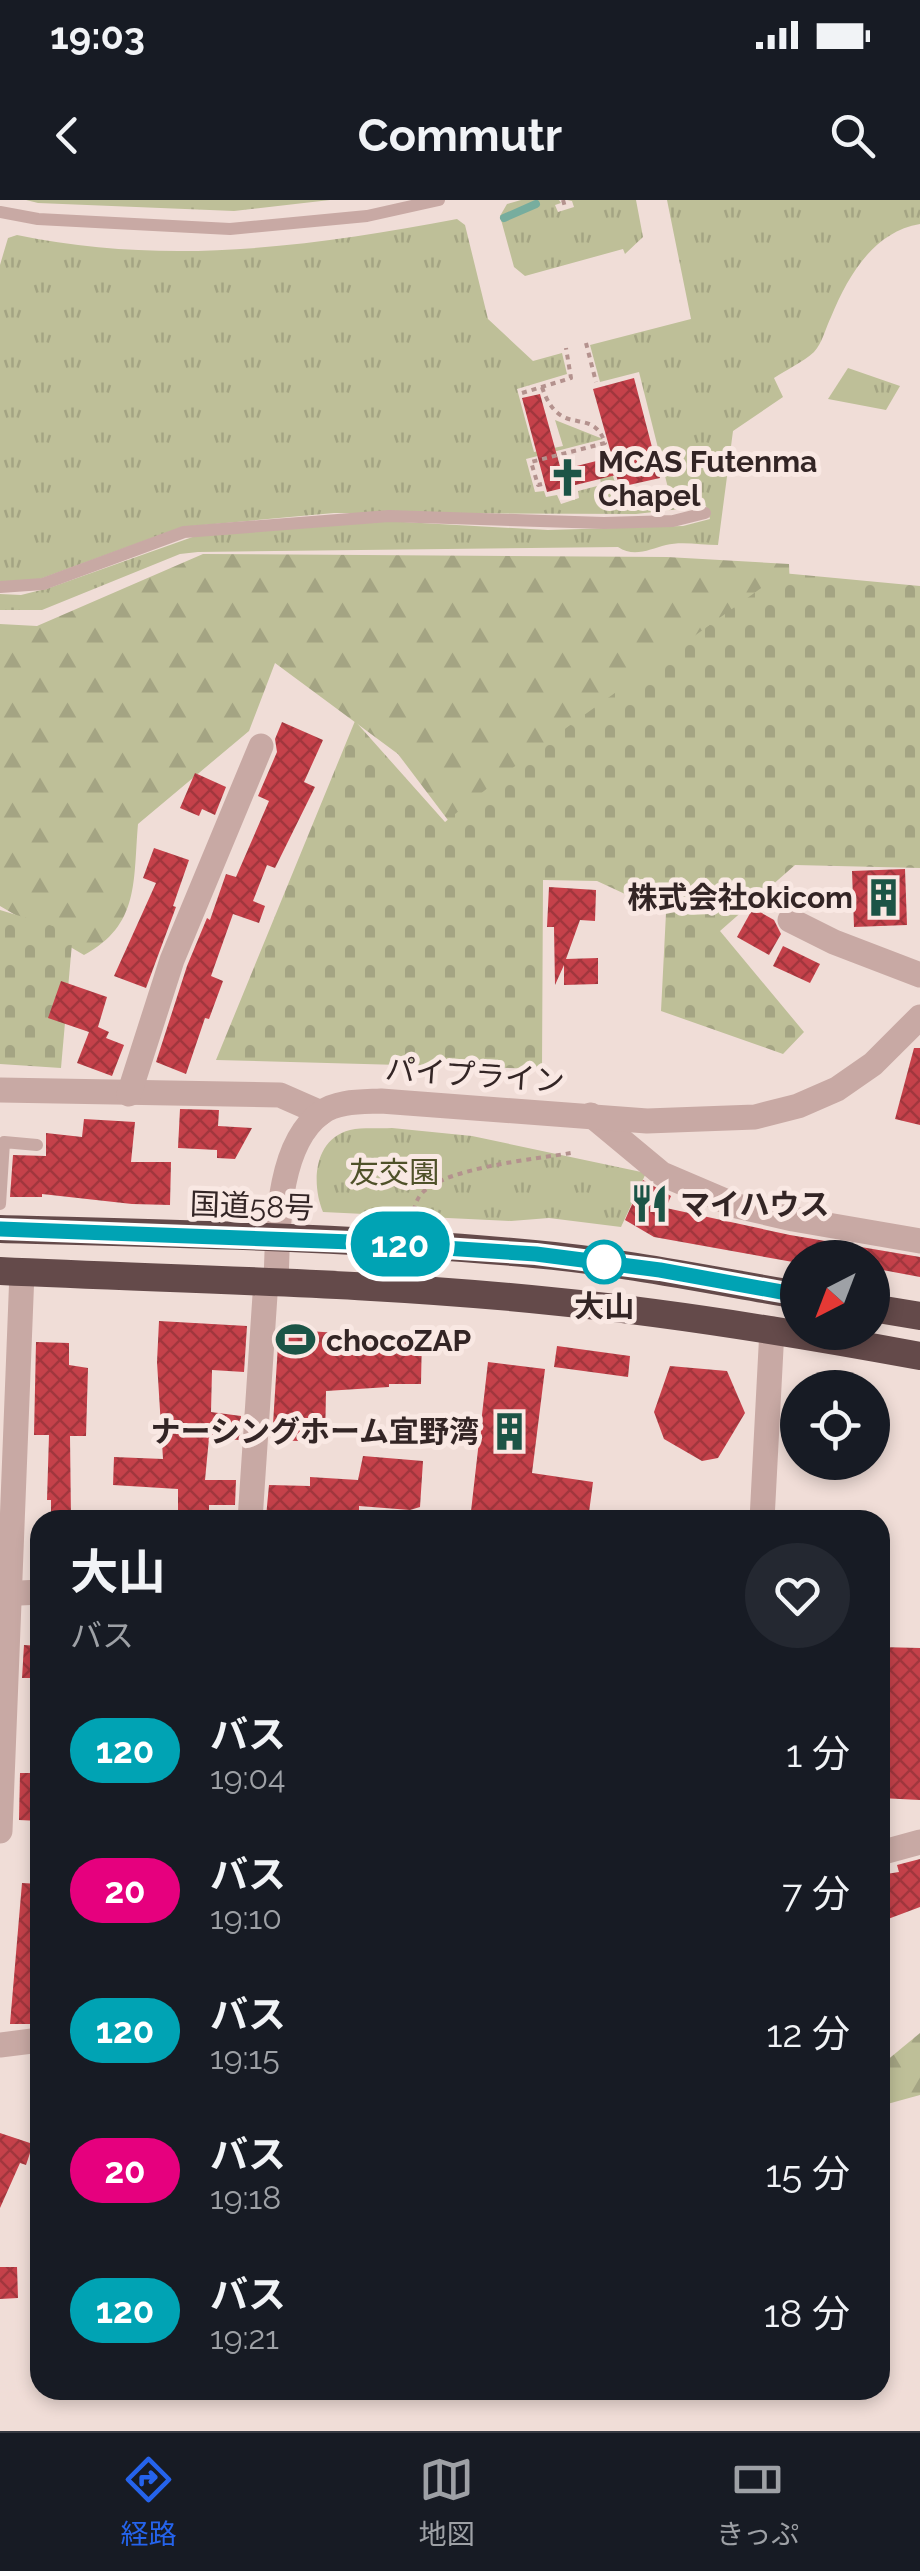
<!DOCTYPE html>
<html lang="ja">
<head>
<meta charset="utf-8">
<style>
	:root { --surface:#171b24; --page:#242831; --text:#f1f3f6; --muted:#9ea1a6; --line:#363941; --accent:#2563eb }
	body { margin:0; font-family:Raleway,"Noto Sans JP",sans-serif; background:var(--page); color:var(--text); height:100vh; display:flex; flex-direction:column; font-size:38px; white-space:nowrap }
	* { box-sizing:border-box; margin:0 }
	p { font-size:32px; color:var(--muted) }
	.icon { flex:none; width:55px; height:55px; fill:none; stroke:currentColor; stroke-width:2; stroke-linecap:round; stroke-linejoin:round }
	.map { position:relative; flex:1; overflow:hidden }
	.panel { position:absolute; left:30px; top:1310px; width:860px; height:890px; display:flex; flex-direction:column; background:var(--surface); border-radius:30px; box-shadow:0 5px 15px #0003 }
	.panel>* { flex:none }
	.badge { padding:0 20px; border-radius:32px; font-size:35px; line-height:65px }
	.needle { width:65px; rotate:222deg }
	.fabs { position:absolute; left:780px; top:1040px; display:grid; gap:20px }
	.fabs a { display:grid; place-items:center; width:110px; height:110px; border-radius:50%; background:var(--surface); box-shadow:0 5px 15px #0003; font-size:50px }
	.map>.badge { position:absolute; translate:-50% -50%; box-shadow:0 0 0 5px #fff }
	.round { display:grid; place-items:center; flex:none; width:105px; height:105px; border-radius:52px; background:var(--page) }
	.summary { display:flex; align-items:center; justify-content:space-between; height:170px; padding:0 40px }
	h1 { font-size:48px; font-weight:700; line-height:75px }
	ul { padding:0; list-style:none }
	li { display:flex; align-items:center; gap:30px; height:140px; padding:0 40px }
	li div { flex:1 }
	li b { display:block; font-size:38px }
	li em { font-style:normal }
	li .badge { min-width:110px; font-weight:700; text-align:center }
	.status { display:flex; justify-content:space-between; align-items:center; height:70px; padding:0 50px; background:var(--surface); direction:ltr }
	.status svg { height:28px; fill:currentColor }
	header { display:flex; justify-content:space-between; align-items:center; height:130px; padding:0 40px; background:var(--surface); font-size:45px; font-weight:700 }
	.dock { display:flex; justify-content:space-around; align-items:center; height:140px; border-top:2px solid var(--line); background:var(--surface); font-size:28px; color:var(--muted) }
	.dock a { display:grid; justify-items:center; gap:5px }
	.dock .selected { color:var(--accent) }
	.map>svg:first-child { display:block }
	.grass { fill:url(#grass-tufts) }
	.forest { fill:url(#forest-firs) }
	.cemetery { fill:url(#cemetery-stones) }
	.lines { fill:none; stroke-linecap:round; stroke-linejoin:round }
	.stream { stroke:#77ad9e; stroke-width:8 }
	.building { fill:url(#building-cross-hatch) }
	.path { stroke:#b4928e; stroke-width:4; stroke-dasharray:5 5; stroke-linecap:butt }
	.service { stroke:#c8a9a4; stroke-width:12 }
	.minor { stroke:#c8a9a4; stroke-width:25 }
	.tertiary { stroke:#c8a9a4; stroke-width:25 }
	.trunk { stroke:#644a4a; stroke-width:28 }
	.line-casing { stroke:#fff; stroke-width:22 }
	.line { stroke:#00a3b4; stroke-width:15 }
	.stop-dot { fill:#fff; stroke:#00a3b4; stroke-width:5 }
	.labels { text-anchor:middle; dominant-baseline:central; stroke-width:10; stroke-linejoin:round; paint-order:stroke }
	.poi-label { font-size:30px; font-weight:bold; fill:#332525; stroke:#f9e8e3; text-anchor:start }
	.street-label { font-size:30px; fill:#332525; stroke:#f9e8e3 }
	.park-label { font-size:30px; fill:#4f5129; stroke:#f9e8e3 }
	.stop-label { font-size:30px; font-weight:bold; fill:#332525; stroke:#f9e8e3 }
</style>
</head>
<body>
<div class="status"><b>19:03</b><svg viewBox="0 0 49 12"><path d="M0 12V9h3v3zM5 12V6h3v6zM10 12V3h3v9zM15 12V0h3v12zM26 1h20v11H26zM47 4h2v5h-2z"/></svg></div>
<header><svg class="icon" aria-label="back" viewBox="0 0 24 24"><path d="M15 5l-7 7 7 7"/></svg>Commutr<svg class="icon" aria-label="search" viewBox="0 0 24 24"><circle cx="10" cy="10" r="6"/><path d="M15 15l6 6"/></svg></header>
<div class="map">
<svg width="920" height="2231" viewBox="0 0 920 2231">
	<defs>
		<pattern id="grass-tufts" width="24" height="20" patternUnits="userSpaceOnUse" patternTransform="scale(2.5)"><rect width="24" height="20" fill="#bebf98"/><path d="M3 7l-1-3M5 7V3M7 7l1-3M15 17l-1-3M17 17v-4M19 17l1-3" fill="none" stroke="#a4a483"/></pattern>
		<pattern id="forest-firs" width="22" height="20" patternUnits="userSpaceOnUse" patternTransform="scale(2.5)"><rect width="22" height="20" fill="#bebf98"/><path d="M5 1l3.5 6h-7zM16 11l3.5 6h-7z" fill="#a4a483"/></pattern>
		<pattern id="cemetery-stones" width="16" height="16" patternUnits="userSpaceOnUse" patternTransform="scale(2.5)"><rect width="16" height="16" fill="#bebf98"/><path d="M2 7V4a2 2 0 0 1 4 0v3zM10 15v-3a2 2 0 0 1 4 0v3z" fill="#a4a483"/></pattern>
		<pattern id="building-cross-hatch" width="8" height="8" patternUnits="userSpaceOnUse" patternTransform="scale(2.5)"><rect width="8" height="8" fill="#c5414a"/><path d="M0 0l8 8M0 8l8-8" fill="none" stroke="#a1363d"/></pattern>
	</defs>
	<rect width="100%" height="100%" fill="#f0ddd7"/>
	<g class="grass">
		<polygon points="26,0 330,0 234,11 38,3"/>
		<polygon points="521,0 559,0 561,3 555,5 558,12 574,7 572,1 567,0 636,0 643,37 625,54 623,49 525,76 514,67 500,16 507,4"/>
		<path d="M667 0H920V24C873 32 848 76 831 117 826 127 822 144 814 152 803 162 786 170 774 178L783 197 733 231 718 345C702 345 681 341 666 345 650 349 634 358 618 347L198 352 180 354 42 410H0V394L21 395 49 388 201 334 386 321 548 330 683 326 710 319 706 306 636 314 334 313 182 327 40 379 0 383V65L8 38 17 35C167 66 309 47 457 19L465 25 488 119 533 161 562 153 567 174 517 189 534 252 563 246 555 220 603 239 526 259 535 292 544 291 546 297 557 295 561 304 579 298 578 291 601 285 600 277 612 273 621 302 668 288 639 172 600 182 590 145 691 119Z"/>
		<polygon points="848,168 900,186 886,210 828,199"/>
		<path d="M392 928 472 936 646 973 621 1027 549 1018 511 1021 323 1012C311 983 314 939 350 930 363 927 379 929 392 928Z"/>
	</g>
	<g class="forest">
		<path d="M203 354 667 357 789 364 792 443 466 644 398 554 275 463 249 531 138 624C133 681 140 725 84 755L0 706V424L37 426Z"/>
		<polygon points="920,1833 920,1895 880,1906 880,1866"/>
	</g>
	<g class="cemetery">
		<polygon points="782,373 920,386 920,668 795,665 720,731 804,832 783,854 661,811 666,713 597,681 543,680 542,869 216,860 355,521 445,622 534,551"/>
		<polygon points="0,710 73,732 61,868 0,864"/>
	</g>
	<g class="lines">
		<polyline class="stream" points="504,18 536,4"/>
	</g>
	<g class="building">
		<polygon points="634,178 660,278 620,287 616,275 547,292 522,198 540,194 561,270 612,257 593,189"/>
		<polygon points="282,522 323,540 304,582 315,587 275,668 267,665 253,701 265,706 259,723 233,714 211,776 223,781 209,819 205,818 186,874 156,862 187,766 207,718 210,720 226,674 236,677 269,601 258,596 277,552 275,539"/>
		<polygon points="195,573 226,587 215,615 202,609 199,616 180,608"/>
		<polygon points="154,648 189,660 173,706 176,707 146,788 114,776 156,683 143,678"/>
		<polygon points="905,669 907,725 854,727 852,671"/>
		<polygon points="549,687 596,690 595,721 580,720 566,759 598,758 598,784 564,785 564,765 555,785 554,727 547,727"/>
		<polygon points="753,708 774,720 781,734 769,755 737,737"/>
		<polygon points="783,746 820,764 810,783 773,766"/>
		<polygon points="61,781 107,797 98,827 109,832 106,838 124,845 112,876 77,863 89,832 48,818"/>
		<polygon points="914,848 920,848 920,925 895,919"/>
		<polygon points="180,909 219,910 218,926 252,928 235,959 217,958 217,950 178,948"/>
		<polygon points="84,919 135,922 131,962 171,962 170,1005 132,1004 42,994 42,997 10,997 13,955 46,956 46,933 82,937"/>
		<polygon points="643,980 671,996 666,1008 790,1035 920,1057 920,1077 872,1068 872,1058 794,1058 793,1062 654,1037 625,1020"/>
		<polygon points="159,1121 247,1126 244,1172 212,1170 211,1212 241,1216 239,1240 209,1238 205,1280 236,1280 235,1305 209,1305 209,1320 178,1320 178,1289 113,1285 114,1257 163,1259 157,1162"/>
		<polygon points="279,1129 396,1137 396,1133 422,1133 421,1184 389,1184 389,1187 326,1191 325,1242 272,1240"/>
		<polygon points="36,1142 69,1143 69,1165 88,1168 86,1236 70,1236 71,1320 51,1320 51,1300 47,1300 49,1235 34,1235"/>
		<polygon points="557,1146 630,1156 628,1177 554,1167"/>
		<polygon points="488,1162 545,1169 532,1273 593,1282 588,1320 470,1320"/>
		<polygon points="670,1166 727,1171 745,1213 718,1258 702,1261 664,1239 654,1212"/>
		<polygon points="363,1256 423,1261 420,1307 410,1310 359,1306 359,1320 276,1320 266,1317 269,1285 310,1286 310,1277 358,1280"/>
		<polygon points="24,1445 40,1446 40,1478 22,1478"/>
		<polygon points="880,1447 920,1448 920,1600 880,1598"/>
		<polygon points="20,1573 40,1573 40,1621 19,1620"/>
		<polygon points="920,1659 920,1707 880,1722 880,1675 899,1672 897,1665"/>
		<polygon points="22,1683 40,1684 40,1824 10,1824"/>
		<polygon points="0,1933 33,1944 26,1965 20,1963 0,2008"/>
		<polygon points="0,2067 17,2067 18,2098 0,2099"/>
	</g>
	<g class="lines">
		<g class="path">
			<polyline points="563,0 565,7"/>
			<polyline points="586,143 596,182"/>
			<path d="M542 187C560 241 592 204 605 243L531 262 538 285 542 284"/>
			<polyline points="522,193 571,178 566,148"/>
			<path d="M411 1020C413 1013 415 1003 419 997 437 968 537 959 571 953"/>
		</g>
		<g class="service">
			<polyline points="0,12 38,19 230,29 367,16 439,0"/>
			<polyline points="0,387 43,384 184,332 389,316 604,323 673,321 705,313"/>
			<polyline points="0,1004 4,942 37,945"/>
		</g>
		<g class="minor">
			<polyline points="790,720 834,742 920,775"/>
			<polyline points="0,890 280,895 321,913"/>
			<polyline points="129,894 172,760 261,546"/>
			<polyline points="591,915 662,974 737,1006 793,1019 920,1041"/>
			<polyline points="250,1320 266,1080"/>
			<polyline points="762,1320 772,1129"/>
			<polyline points="0,1394 40,1392"/>
			<polyline points="0,1631 22,1072"/>
			<polyline points="880,1653 920,1642"/>
			<polyline points="0,1845 40,1840"/>
		</g>
		<path class="tertiary" d="M276 1082C278 1033 276 946 321 913 337 901 361 902 381 901L647 921 755 917 798 906 837 889 873 864 920 817"/>
		<g class="trunk">
			<path d="M0 1029C178 1034 357 1037 534 1054 623 1062 710 1080 798 1095"/>
			<path d="M0 1071C187 1080 374 1082 560 1102 681 1114 801 1134 920 1156"/>
			<polyline points="872,1108 920,1116"/>
		</g>
	</g>
	<g class="lines">
		<defs>
			<polyline id="line" points="0,1029 352,1042 536,1054 660,1070 798,1095"/>
		</defs>
		<use href="#line" class="line-casing"/>
		<use href="#line" class="line"/>
	</g>
	<defs>
		<symbol id="church-bare" viewBox="-9 -9 18 18"><path d="M-1.2-6h2.4v3.5h3.3v2.4h-3.3V6h-2.4V-.1h-3.3v-2.4h3.3Z" fill="#1c5446" stroke="#f9e8e3" stroke-width="2.5" paint-order="stroke"/></symbol>
		<symbol id="building-bare" viewBox="-9 -9 18 18"><path d="M-4-6H4V6H1V3H-1V6H-4ZM-2.5-4.3h1.7v1.8h-1.7ZM.8-4.3h1.7v1.8H.8ZM-2.5-1h1.7V.8h-1.7ZM.8-1h1.7V.8H.8Z" fill="#1c5446" stroke="#f9e8e3" stroke-width="2.5" paint-order="stroke"/></symbol>
		<symbol id="restaurant-bare" viewBox="-9 -9 18 18"><path d="M-5-6h1v4h1v-4h1v4h1v-4h1v5L-1.5 .5V6h-2V.5L-5-1ZM5-6V6H3V1.5H1.5Q1.5-4 5-6Z" fill="#1c5446" stroke="#f9e8e3" stroke-width="2.5" paint-order="stroke"/></symbol>
		<symbol id="stadium-bare" viewBox="-9 -9 18 18"><path d="M0-5a6.5 5 0 1 0 0 10a6.5 5 0 1 0 0-10ZM-3.5-1.8h7v3.6h-7Z" fill="#1c5446" stroke="#f9e8e3" stroke-width="2.5" paint-order="stroke"/></symbol>
	</defs>
	<g fill-rule="evenodd">
		<use href="#church-bare" x="540" y="250" width="55" height="55"/>
		<use href="#building-bare" x="856" y="670" width="55" height="55"/>
		<use href="#restaurant-bare" x="622" y="976" width="55" height="55"/>
		<use href="#stadium-bare" x="268" y="1112" width="55" height="55"/>
		<use href="#building-bare" x="482" y="1204" width="55" height="55"/>
	</g>
	<circle class="stop-dot" cx="604" cy="1062" r="20"/>
	<g class="labels">
		<g class="poi-label">
			<text x="598" y="261">MCAS Futenma<tspan x="598" dy="34">Chapel</tspan></text>
			<text x="853" y="697" text-anchor="end">株式会社okicom</text>
			<text x="680" y="1004">マイハウス</text>
			<text x="326" y="1140">chocoZAP</text>
			<text x="479" y="1231" text-anchor="end">ナーシングホーム宜野湾</text>
		</g>
		<g class="street-label">
			<text transform="translate(475 875) rotate(4)">パイプライン</text>
			<text transform="translate(252 1006) rotate(2)">国道58号</text>
		</g>
		<g class="park-label">
			<text x="394" y="972">友交園</text>
		</g>
		<g class="stop-label">
			<text x="604" y="1106">大山</text>
		</g>
	</g>
</svg>
<div class="fabs">
<a><svg class="needle" viewBox="-14 -14 28 28"><path d="M0-13l5 13h-10z" fill="#e53935"/><path d="M0 13l5-13h-10z" fill="#9ea1a6"/></svg></a>
<a><svg class="icon" aria-label="locate" viewBox="0 0 24 24"><circle cx="12" cy="12" r="6"/><path d="M12 2v4M12 18v4M2 12h4M18 12h4"/></svg></a>
</div>
<b class="badge" style="left:400px;top:1044px;background:#00a3b4;color:#fff">120</b>
<section class="panel">
<div class="summary"><div><h1>大山</h1><p>バス</p></div><a class="round"><svg class="icon" aria-label="heart" viewBox="0 0 24 24"><path d="M12 20l-8-8c-3-5 5-10 8-4 3-6 11-1 8 4z"/></svg></a></div>
<ul>
<li><span class="badge" style="background:#00a3b4;color:#fff">120</span><div><b>バス</b><p>19:04</p></div><em>1 分</em></li>
<li><span class="badge" style="background:#e6007e;color:#fff">20</span><div><b>バス</b><p>19:10</p></div><em>7 分</em></li>
<li><span class="badge" style="background:#00a3b4;color:#fff">120</span><div><b>バス</b><p>19:15</p></div><em>12 分</em></li>
<li><span class="badge" style="background:#e6007e;color:#fff">20</span><div><b>バス</b><p>19:18</p></div><em>15 分</em></li>
<li><span class="badge" style="background:#00a3b4;color:#fff">120</span><div><b>バス</b><p>19:21</p></div><em>18 分</em></li>
</ul>
</section>
</div>
<nav class="dock">
<a class="selected"><svg class="icon" aria-label="directions" viewBox="0 0 24 24"><path d="M12 3l9 9-9 9-9-9zM9 14v-3h6M13 9l2 2-2 2"/></svg>経路</a>
<a><svg class="icon" aria-label="map" viewBox="0 0 24 24"><path d="M3 6l6-2 6 2 6-2v14l-6 2-6-2-6 2zM9 4v14M15 6v14"/></svg>地図</a>
<a><svg class="icon" aria-label="tickets" viewBox="0 0 24 24"><path d="M3 7h18v10H3zM15 7v10"/></svg>きっぷ</a>
</nav>
</body>
</html>
